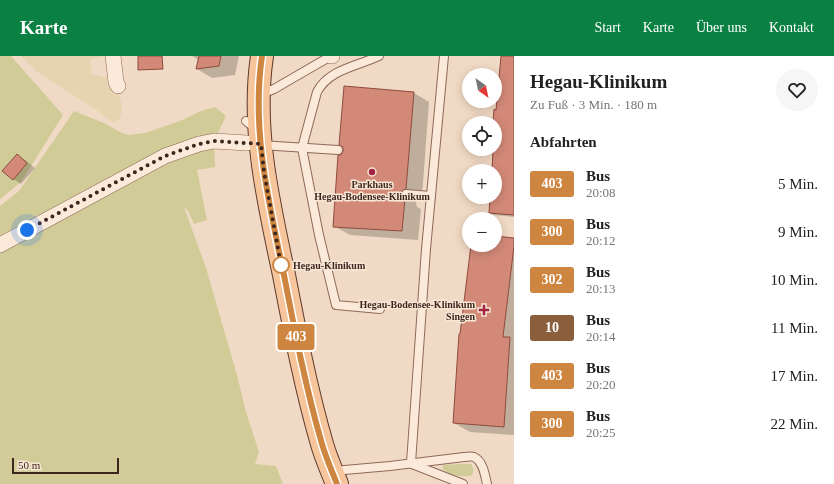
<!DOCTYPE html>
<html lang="de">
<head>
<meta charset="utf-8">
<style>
	:root { --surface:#fff; --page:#f6f6f6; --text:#222; --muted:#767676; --accent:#0b8043 }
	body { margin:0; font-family:Georgia,serif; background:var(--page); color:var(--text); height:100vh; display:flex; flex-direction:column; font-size:15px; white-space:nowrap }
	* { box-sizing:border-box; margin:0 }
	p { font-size:13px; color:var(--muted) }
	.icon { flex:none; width:22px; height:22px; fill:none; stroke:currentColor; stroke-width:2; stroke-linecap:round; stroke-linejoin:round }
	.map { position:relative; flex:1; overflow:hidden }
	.details { display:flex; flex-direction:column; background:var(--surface); width:320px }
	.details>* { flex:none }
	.badge { padding:0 8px; border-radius:3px; font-size:14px; line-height:26px }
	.needle { width:26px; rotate:147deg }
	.fabs { position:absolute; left:462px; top:12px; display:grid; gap:8px }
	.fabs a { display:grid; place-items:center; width:40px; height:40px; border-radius:50%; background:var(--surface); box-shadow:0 2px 10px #0003; font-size:20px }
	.scale { position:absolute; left:12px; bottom:10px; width:107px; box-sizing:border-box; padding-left:4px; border:2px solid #3d261e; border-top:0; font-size:11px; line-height:14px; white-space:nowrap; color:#3d261e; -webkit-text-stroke:3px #f8e6d5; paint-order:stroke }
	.you { position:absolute; width:20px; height:20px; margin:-10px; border:3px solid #fff; border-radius:50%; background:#1a73e8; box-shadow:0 0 0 6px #1a73e833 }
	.map>.badge { position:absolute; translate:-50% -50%; box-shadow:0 0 0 2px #fff }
	h2 { padding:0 16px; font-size:15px; line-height:36px }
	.round { display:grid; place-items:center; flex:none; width:42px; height:42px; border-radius:21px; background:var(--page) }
	.headline { display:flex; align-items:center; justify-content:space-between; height:68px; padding:0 16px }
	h1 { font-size:19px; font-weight:700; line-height:30px }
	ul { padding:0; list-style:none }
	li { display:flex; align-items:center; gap:12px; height:48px; padding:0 16px }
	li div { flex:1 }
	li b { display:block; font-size:15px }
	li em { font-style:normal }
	li .badge { min-width:44px; font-weight:700; text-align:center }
	header { display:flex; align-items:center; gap:24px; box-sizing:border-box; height:56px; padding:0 20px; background:var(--accent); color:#fff }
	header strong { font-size:19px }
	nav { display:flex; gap:22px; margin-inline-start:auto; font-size:14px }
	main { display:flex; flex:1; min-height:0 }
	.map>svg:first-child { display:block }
	.farmland { fill:#e8d3b1 }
	.green { fill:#d1cb97 }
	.shadow { fill:#0003 }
	.building { fill:#d28978; stroke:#8f4b3d }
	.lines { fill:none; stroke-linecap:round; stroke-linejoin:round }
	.lane-casing { stroke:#8e6959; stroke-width:10 }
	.street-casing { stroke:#8e6959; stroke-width:16 }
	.primary-casing { stroke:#5c392d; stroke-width:24 }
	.lane { stroke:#fbe9d9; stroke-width:8 }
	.street { stroke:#fbe9d9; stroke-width:15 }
	.primary { stroke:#f7c59b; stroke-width:22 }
	.line-casing { stroke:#fff; stroke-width:9 }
	.line { stroke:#cd853f; stroke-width:6 }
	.walk { stroke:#3d261e; stroke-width:4; stroke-dasharray:0 7.2 }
	.poi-dot { fill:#a22442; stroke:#f8e6d5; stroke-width:1.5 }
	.stop-dot { fill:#fff; stroke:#cd853f; stroke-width:2 }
	.labels { text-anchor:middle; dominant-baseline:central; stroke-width:3; stroke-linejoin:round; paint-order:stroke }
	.poi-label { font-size:10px; font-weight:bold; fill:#3d261e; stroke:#f8e6d5 }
	.stop-label { font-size:10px; font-weight:bold; fill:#3d261e; stroke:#f8e6d5; text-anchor:start }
</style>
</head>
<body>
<header>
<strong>Karte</strong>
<nav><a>Start</a><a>Karte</a><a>Über uns</a><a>Kontakt</a></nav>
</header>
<main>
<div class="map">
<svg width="514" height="428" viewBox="0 0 514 428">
	<rect width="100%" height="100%" fill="#f1dac5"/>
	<polygon class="farmland" points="21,0 105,0 91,3 91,18 107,22 109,32 117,30 122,49 122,54 120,63 115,66 110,65 98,55 36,15"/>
	<g class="green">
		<polygon points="0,0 11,0 63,59 21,126 0,143"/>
		<polygon points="215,51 226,60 214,85 215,111 197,114 207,164 194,168 188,155 184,151 206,212 237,319 246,356 259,396 255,408 276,410 283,428 0,428 0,150 19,135 74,55 106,68 120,76 128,79 145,77 180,65 201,55"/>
		<path d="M462 408H471C474 413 474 414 472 419 466 422 447 419 443 413 443 412 443 410 443 409Z"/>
	</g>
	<g class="shadow">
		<polygon points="192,0 239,0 235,19 212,22 197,13 199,4"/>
		<polygon points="502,0 514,0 514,161 493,159 490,157 491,141 495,141 495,115 493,115 495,93 495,67 494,67 497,55"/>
		<polygon points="414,37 429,46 422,141 417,143 416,147 417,151 421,153 418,184 350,179 334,170 341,100"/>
		<polygon points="17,99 25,104 35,112 21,128 13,123"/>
		<polygon points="495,181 514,183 514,379 470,376 454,367 472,189 495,189"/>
	</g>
	<g class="building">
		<polygon points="138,0 162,0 163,13 138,14"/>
		<polygon points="199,0 221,0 219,10 196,13"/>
		<polygon points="501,0 514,0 514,159 489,157 490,141 495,141 495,115 492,115 493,93 495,93 495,67 493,67 494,53 496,54"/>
		<polygon points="344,30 414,36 406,133 402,135 401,137 401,141 405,143 402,175 333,171 338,99 341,99 343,95 343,91 339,89"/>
		<polygon points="17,98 27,107 13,124 2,115"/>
		<polygon points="495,180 514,182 514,190 503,281 510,281 504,371 453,367 459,278 460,278 471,189 495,189"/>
	</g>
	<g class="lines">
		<defs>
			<g id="lane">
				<path d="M379 0C358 10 329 13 317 36L302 92 309 128 319 179 336 249 380 253"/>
				<polyline points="261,38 274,33 331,0"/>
				<polyline points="246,65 257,74"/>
				<polyline points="261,89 338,94"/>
				<polyline points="406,138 431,140"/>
				<polyline points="411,407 426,193 444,0"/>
				<polyline points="412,408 463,428"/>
				<path d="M333 415 390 410 464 401C467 401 471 400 474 401 483 405 485 419 487 428"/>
			</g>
			<g id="street">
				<polyline points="113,0 116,26 118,30"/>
				<polyline points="331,0 332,0"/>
				<polyline points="0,189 165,100 199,88 214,85 247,87"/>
			</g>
			<path id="primary" d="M262 0C251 74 269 148 284 219 295 276 306 333 322 388 326 402 332 415 337 428"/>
		</defs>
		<use href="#lane" class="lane-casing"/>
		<use href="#street" class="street-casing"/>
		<use href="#primary" class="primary-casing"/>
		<use href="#lane" class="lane"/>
		<use href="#street" class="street"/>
		<use href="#primary" class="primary"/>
	</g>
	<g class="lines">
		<defs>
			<path id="line" d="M262 0C251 74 269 147 284 219 295 276 306 333 322 388 326 402 332 415 337 428"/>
		</defs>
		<use href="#line" class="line-casing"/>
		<use href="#line" class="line"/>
		<polyline class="walk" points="27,174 165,100 199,88 214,85 261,88 264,116 281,209"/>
	</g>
	<g class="poi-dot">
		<circle cx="372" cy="116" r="4"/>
		<path d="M482 248h4v4h4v4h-4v4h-4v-4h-4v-4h4z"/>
	</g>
	<circle class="stop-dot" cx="281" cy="209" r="8"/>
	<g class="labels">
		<g class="poi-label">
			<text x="372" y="128">Parkhaus<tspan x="372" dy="12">Hegau-Bodensee-Klinikum</tspan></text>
			<text x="475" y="248" text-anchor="end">Hegau-Bodensee-Klinikum<tspan x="475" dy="12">Singen</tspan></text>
		</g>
		<g class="stop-label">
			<text x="293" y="209">Hegau-Klinikum</text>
		</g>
	</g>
</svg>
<div class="fabs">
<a><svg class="needle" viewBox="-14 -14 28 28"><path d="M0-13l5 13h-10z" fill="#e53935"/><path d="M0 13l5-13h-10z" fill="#767676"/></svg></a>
<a><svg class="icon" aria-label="locate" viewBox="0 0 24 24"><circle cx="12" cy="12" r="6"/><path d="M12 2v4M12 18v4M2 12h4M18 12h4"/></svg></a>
<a>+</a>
<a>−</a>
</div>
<div class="scale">50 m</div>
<div class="you" style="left:27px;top:174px"></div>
<b class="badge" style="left:296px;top:281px;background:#cd853f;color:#fff">403</b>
</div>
<section class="details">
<div class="headline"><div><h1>Hegau-Klinikum</h1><p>Zu Fuß · 3 Min. · 180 m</p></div><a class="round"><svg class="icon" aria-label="heart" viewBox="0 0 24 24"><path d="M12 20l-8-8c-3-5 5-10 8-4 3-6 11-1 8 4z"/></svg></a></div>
<h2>Abfahrten</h2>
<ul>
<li><span class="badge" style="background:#cd853f;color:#fff">403</span><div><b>Bus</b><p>20:08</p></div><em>5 Min.</em></li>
<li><span class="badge" style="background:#cd853f;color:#fff">300</span><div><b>Bus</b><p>20:12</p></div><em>9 Min.</em></li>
<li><span class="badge" style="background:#cd853f;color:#fff">302</span><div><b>Bus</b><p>20:13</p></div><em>10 Min.</em></li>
<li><span class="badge" style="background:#8b5e3c;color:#fff">10</span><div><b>Bus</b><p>20:14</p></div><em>11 Min.</em></li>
<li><span class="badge" style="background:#cd853f;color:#fff">403</span><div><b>Bus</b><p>20:20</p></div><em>17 Min.</em></li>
<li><span class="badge" style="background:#cd853f;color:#fff">300</span><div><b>Bus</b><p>20:25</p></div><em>22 Min.</em></li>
</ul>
</section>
</main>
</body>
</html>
